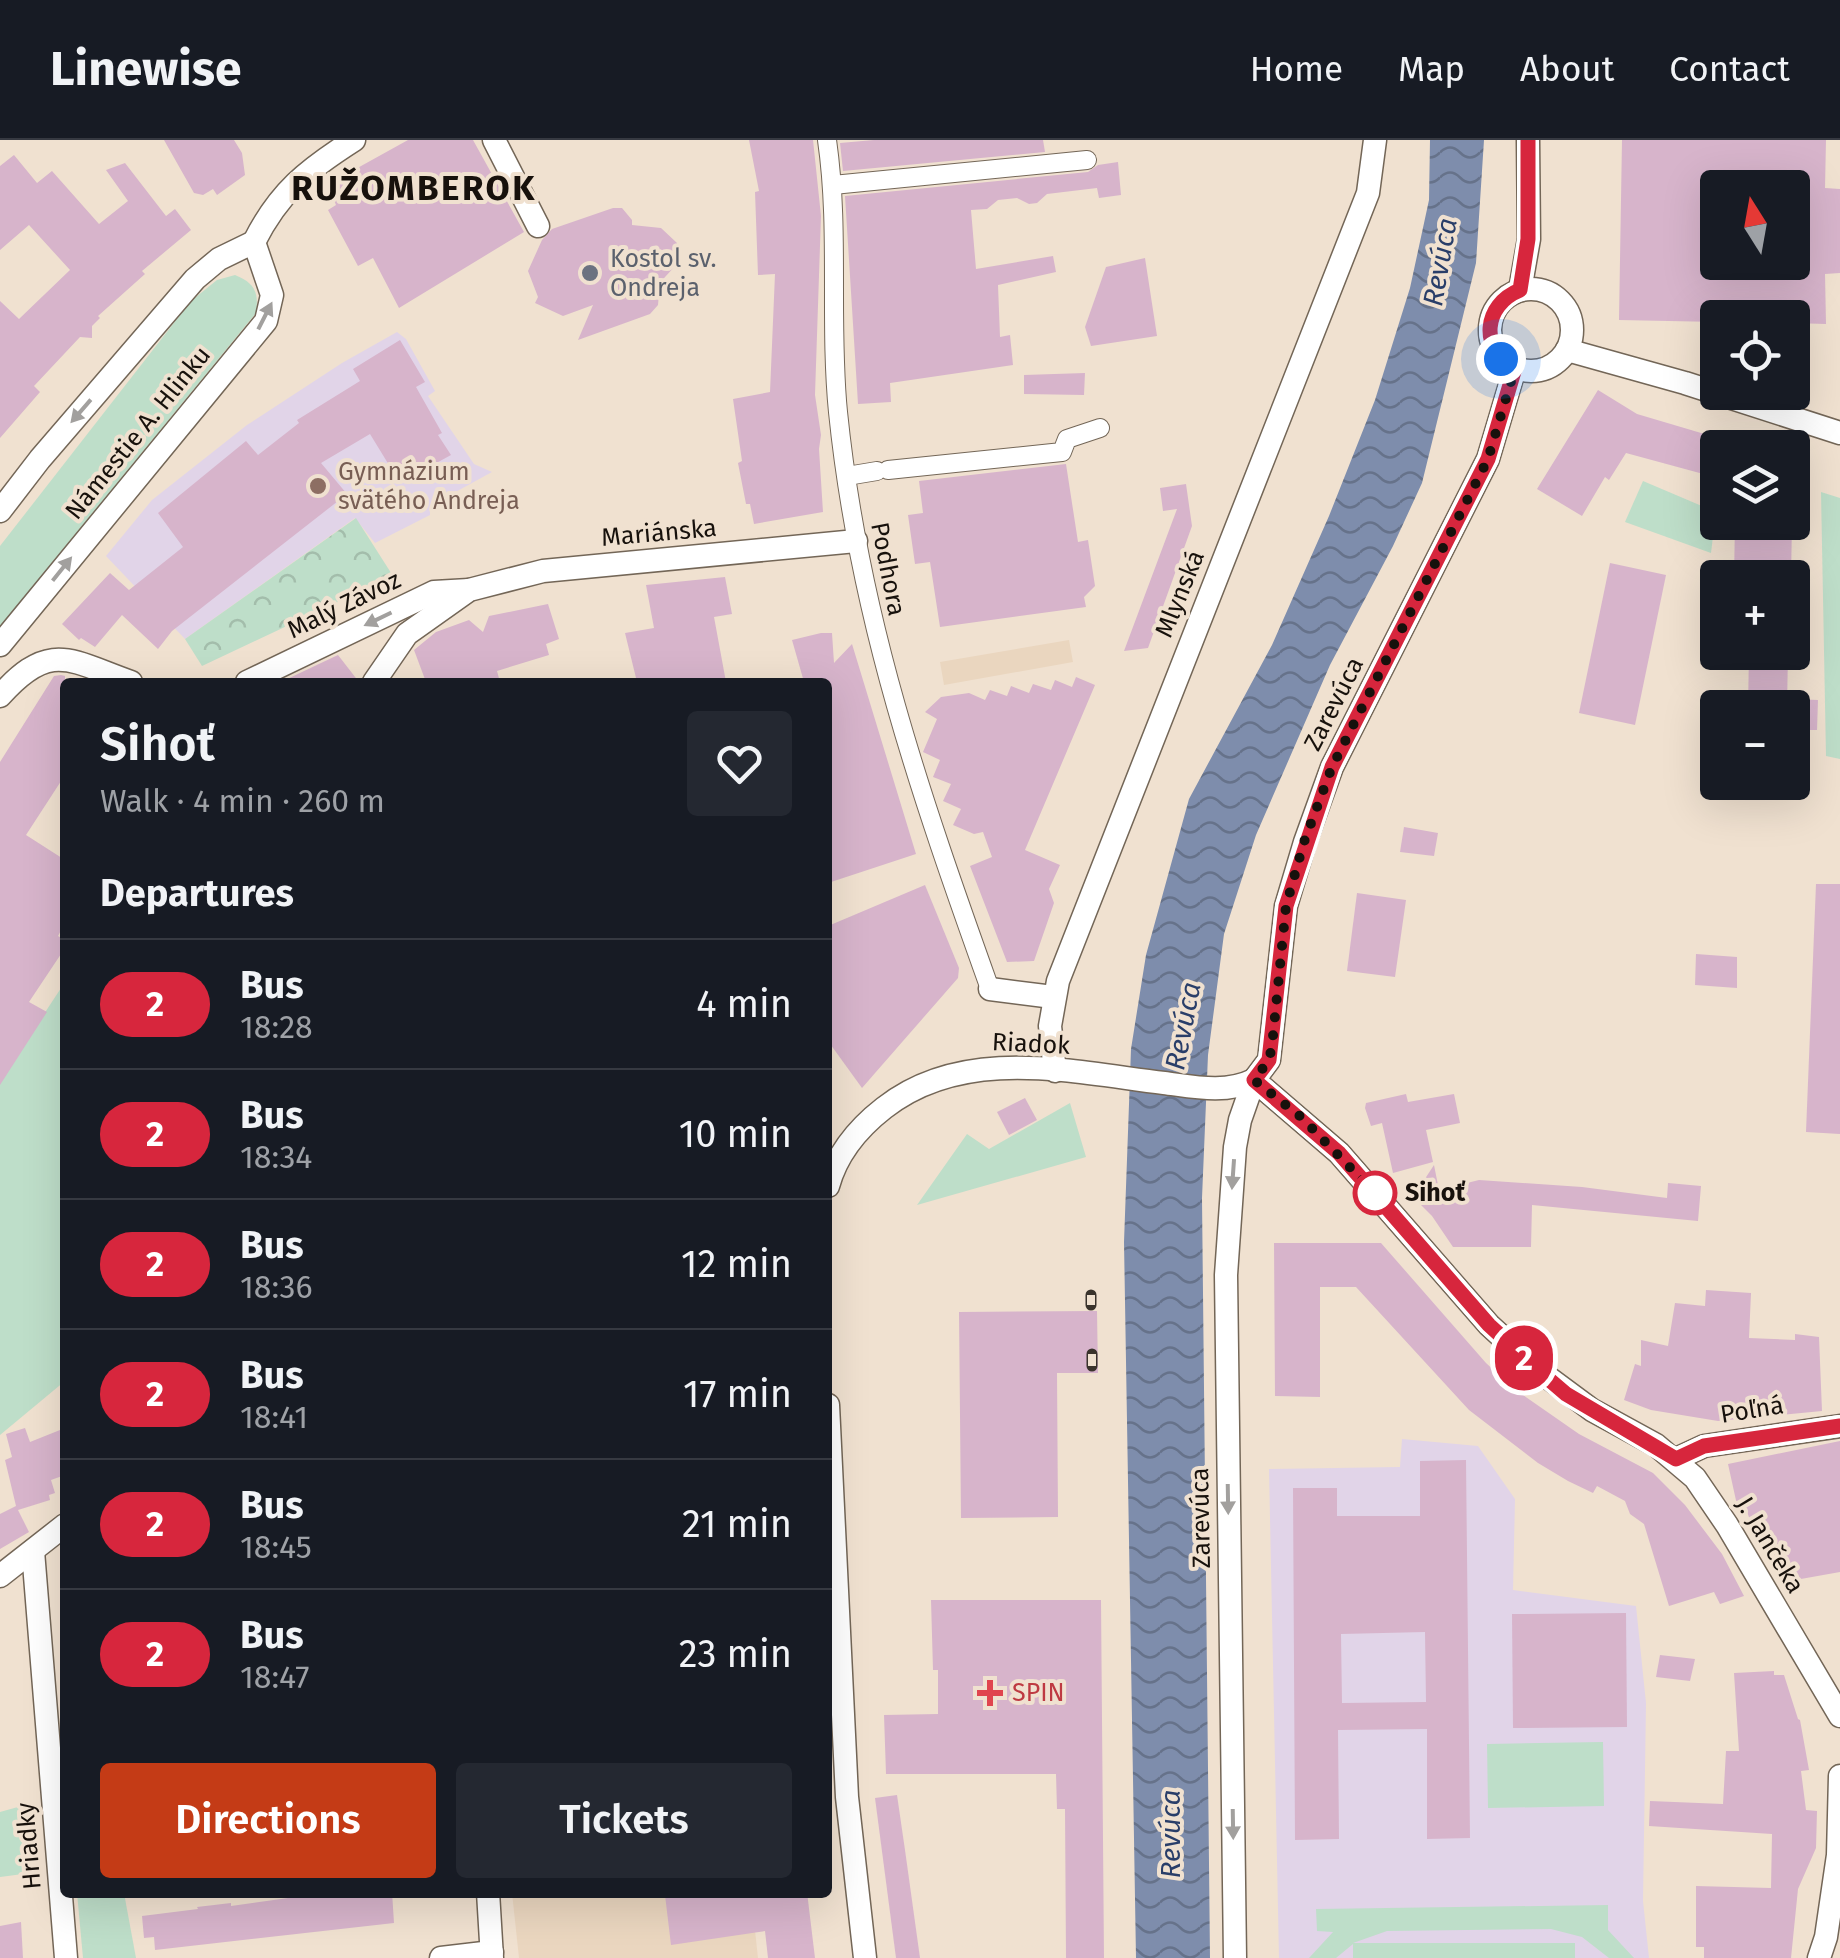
<!DOCTYPE html>
<html lang="en">
<head>
<meta charset="utf-8">
<style>
	:root { --surface:#171b24; --page:#242831; --text:#f1f3f6; --muted:#9ea1a6; --line:#363941; --accent:#c43b16 }
	body { margin:0; font-family:"Fira Sans",sans-serif; background:var(--page); color:var(--text); height:100vh; display:flex; flex-direction:column; font-size:38px; white-space:nowrap }
	* { box-sizing:border-box; margin:0 }
	p { font-size:32px; color:var(--muted) }
	.icon { flex:none; width:55px; height:55px; fill:none; stroke:currentColor; stroke-width:2; stroke-linecap:round; stroke-linejoin:round }
	.map { position:relative; flex:1; overflow:hidden }
	.side { position:absolute; left:60px; top:538px; width:772px; height:1220px; display:flex; flex-direction:column; background:var(--surface); border-radius:10px; box-shadow:0 10px 40px #0002 }
	.side>* { flex:none }
	.badge { padding:0 20px; border-radius:32px; font-size:35px; line-height:65px }
	.needle { width:65px; rotate:349deg }
	.tools { position:absolute; left:1700px; top:30px; display:grid; gap:20px }
	.tools a { display:grid; place-items:center; width:110px; height:110px; border-radius:10px; background:var(--surface); box-shadow:0 10px 40px #0002; font-size:50px }
	.you { position:absolute; width:50px; height:50px; margin:-25px; border:8px solid #fff; border-radius:50%; background:#1a73e8; box-shadow:0 0 0 15px #1a73e833 }
	.map>.badge { position:absolute; translate:-50% -50%; box-shadow:0 0 0 5px #fff }
	h2 { padding:0 40px; font-size:38px; line-height:90px }
	.round { display:grid; place-items:center; flex:none; width:105px; height:105px; border-radius:10px; background:var(--page) }
	.headline { display:flex; align-items:center; justify-content:space-between; height:170px; padding:0 40px }
	h1 { font-size:48px; font-weight:600; line-height:75px }
	.button { display:flex; gap:20px; margin-top:auto; padding:20px 40px }
	.button a { flex:1; height:115px; border-radius:10px; background:var(--accent); color:#fff; font-size:40px; font-weight:600; line-height:115px; text-align:center }
	.button a+a { background:var(--page); color:var(--text) }
	ul { padding:0; list-style:none }
	li { display:flex; align-items:center; gap:30px; height:130px; padding:0 40px; border-top:2px solid var(--line) }
	li div { flex:1 }
	li b { display:block; font-size:38px }
	li em { font-style:normal }
	li .badge { min-width:110px; font-weight:700; text-align:center }
	header { display:flex; align-items:center; gap:60px; box-sizing:border-box; height:140px; padding:0 50px; background:var(--surface); border-bottom:2px solid var(--line) }
	header strong { font-size:48px }
	nav { display:flex; gap:55px; margin-inline-start:auto; font-size:35px }
	.map>svg:first-child { display:block }
	.built { fill:#ead6bf }
	.education { fill:#e1d4e8 }
	.green { fill:#bedec9 }
	.forest { fill:url(#forest-crowns) }
	.water { fill:url(#water-waves) }
	.building { fill:#d7b4cb; fill-rule:evenodd }
	.lines { fill:none; stroke-linecap:round; stroke-linejoin:round }
	.pedestrian-casing { stroke:#736657; stroke-width:20 }
	.minor-casing { stroke:#736657; stroke-width:25 }
	.pedestrian { stroke:#fff; stroke-width:18 }
	.minor { stroke:#fff; stroke-width:22 }
	.rail-casing { stroke:#3a332c; stroke-width:11 }
	.rail { stroke:#f0e1d0; stroke-width:8; stroke-dasharray:22; stroke-linecap:butt }
	.oneway { fill:#a2a09e }
	.line-casing { stroke:#fff; stroke-width:22 }
	.line { stroke:#d7263d; stroke-width:15 }
	.walk { stroke:#17110c; stroke-width:10; stroke-dasharray:0 18 }
	.worship-dot { fill:#6b7280; stroke:#f0e1d0; stroke-width:4 }
	.education-dot { fill:#8d6e63; stroke:#f0e1d0; stroke-width:4 }
	.stop-dot { fill:#fff; stroke:#d7263d; stroke-width:5 }
	.health-dot { fill:#e0444e; stroke:#f0e1d0; stroke-width:4 }
	.labels { text-anchor:middle; dominant-baseline:central; stroke-width:8; stroke-linejoin:round; paint-order:stroke }
	.worship-label { font-size:25px; fill:#5b616d; stroke:#f0e1d0; text-anchor:start }
	.street-label { font-size:25px; fill:#17110c; stroke:#f0e1d0 }
	.education-label { font-size:25px; fill:#785e54; stroke:#f0e1d0; text-anchor:start }
	.stop-label { font-size:25px; font-weight:bold; fill:#17110c; stroke:#f0e1d0; text-anchor:start }
	.health-label { font-size:25px; fill:#be3a42; stroke:#f0e1d0; text-anchor:start }
	.water-label { font-size:28px; font-style:italic; fill:#293e69; stroke:#f0e1d0 }
	.district-label { font-size:35px; font-weight:bold; letter-spacing:2.5px; fill:#17110c; stroke:#f0e1d0 }
</style>
</head>
<body>
<header>
<strong>Linewise</strong>
<nav><a>Home</a><a>Map</a><a>About</a><a>Contact</a></nav>
</header>
<div class="map">
<svg width="1840" height="1818" viewBox="0 0 1840 1818">
	<defs>
		<pattern id="forest-crowns" width="20" height="18" patternUnits="userSpaceOnUse" patternTransform="scale(2.5)"><rect width="20" height="18" fill="#bedec9"/><path d="M2 6a3 3 0 1 1 6 0M12 15a3 3 0 1 1 6 0" fill="none" stroke="#a3bdab"/></pattern>
		<pattern id="water-waves" width="16" height="10" patternUnits="userSpaceOnUse" patternTransform="scale(2.5)"><rect width="16" height="10" fill="#7e8dac"/><path d="M0 5q4-4 8 0t8 0" fill="none" stroke="#66728a"/></pattern>
	</defs>
	<rect width="100%" height="100%" fill="#f0e1d0"/>
	<g class="built">
		<polygon points="1069,500 1073,522 944,545 940,522"/>
		<polygon points="512,1753 751,1753 758,1818 519,1818"/>
	</g>
	<g class="education">
		<polygon points="397,192 406,199 435,251 428,256 474,324 492,332 430,366 430,375 375,403 355,378 185,499 106,416 152,360 247,285 342,223"/>
		<polygon points="1402,1299 1478,1306 1515,1359 1513,1450 1636,1466 1646,1563 1643,1761 1649,1818 1279,1818 1269,1329 1400,1327"/>
	</g>
	<g class="green">
		<path d="M235 135C255 143 259 153 256 173L0 486V406L191 161 217 140Z"/>
		<polygon points="1643,341 1716,372 1711,413 1625,382"/>
		<polygon points="1821,352 1840,358 1840,619 1826,616"/>
		<polygon points="65,842 65,1241 0,1295 0,941"/>
		<polygon points="1070,963 1086,1017 917,1065 967,994 989,1009"/>
		<polygon points="1603,1602 1604,1666 1488,1668 1487,1604"/>
		<polygon points="25,1665 23,1734 0,1737 0,1672"/>
		<polygon points="77,1753 124,1753 136,1818 83,1818"/>
		<polygon points="1608,1765 1608,1790 1634,1818 1609,1818 1582,1797 1551,1789 1387,1791 1353,1803 1575,1803 1575,1818 1353,1818 1353,1804 1336,1818 1309,1818 1333,1792 1317,1791 1316,1769"/>
	</g>
	<polygon class="forest" points="356,378 393,436 202,526 185,499"/>
	<polygon class="water" points="1430,0 1484,0 1476,123 1422,343 1393,406 1330,525 1256,695 1224,794 1208,915 1202,1058 1210,1818 1136,1818 1124,1102 1131,909 1146,815 1189,659 1272,505 1329,376 1375,260 1410,148 1429,60"/>
	<g class="building">
		<polygon points="164,0 234,0 242,13 245,35 217,55 213,49 203,55 194,53"/>
		<polygon points="408,0 473,0 524,92 399,168 373,118 358,126 328,70 336,65 326,41 334,32 343,36"/>
		<polygon points="749,0 813,0 821,76 815,255 821,295 819,309 823,372 754,384 750,364 746,364 738,323 742,321 733,259 770,252 775,134 758,135 755,52 759,51"/>
		<polygon points="874,0 1043,0 1045,12 843,31 840,3"/>
		<path d="M1622 0H1826L1825 48 1840 49V133L1825 134 1826 184 1792 183V178H1718V182L1619 180ZM1718 48H1792V122H1718Z"/>
		<polygon points="14,15 37,43 52,31 99,84 128,61 106,30 125,23 166,76 175,69 191,90 142,131 145,134 98,176 100,178 92,186 92,198 80,197 34,246 40,252 0,298 0,161 19,179 70,130 29,85 0,110 0,26"/>
		<polygon points="1118,22 1121,55 1099,58 1097,48 1047,54 1037,63 1029,64 1017,58 998,60 987,69 971,70 976,129 1053,116 1056,132 998,145 1000,197 1010,195 1013,225 890,243 891,262 858,264 845,56 1088,32 1098,25"/>
		<polygon points="613,68 622,68 632,80 632,85 661,88 677,103 676,125 655,148 659,153 658,165 650,174 578,200 593,165 563,176 535,163 538,157 528,131 542,100 552,89"/>
		<polygon points="1145,118 1157,196 1091,206 1085,187 1106,127"/>
		<polygon points="400,200 425,242 416,247 442,293 438,295 451,315 400,343 370,294 321,323 347,354 172,491 158,509 122,475 95,507 81,498 79,500 62,484 110,433 129,450 183,407 158,373 246,301 258,315 299,283 297,280 360,241 353,229"/>
		<polygon points="1085,233 1084,255 1024,254 1024,235"/>
		<polygon points="1598,250 1637,274 1718,298 1718,338 1626,313 1609,340 1605,337 1582,376 1537,349"/>
		<polygon points="1066,324 1078,402 1088,400 1095,446 1084,457 1086,467 940,487 930,422 915,424 908,375 923,373 919,341"/>
		<polygon points="1186,344 1192,386 1148,508 1124,511 1177,369 1163,371 1160,348"/>
		<polygon points="1735,382 1792,382 1791,438 1734,438"/>
		<polygon points="1610,423 1666,435 1635,585 1579,573"/>
		<polygon points="725,437 732,474 714,477 726,542 637,542 625,493 654,488 646,445"/>
		<polygon points="548,464 559,499 546,504 549,515 497,531 500,542 426,542 414,510 436,492 469,480 483,492 489,476"/>
		<polygon points="821,493 832,493 834,523 852,504 916,714 828,743 828,542 804,542 792,500"/>
		<polygon points="1749,512 1788,512 1787,568 1748,568"/>
		<polygon points="338,515 359,542 281,542 321,523"/>
		<polygon points="61,535 65,536 65,635 26,695 65,720 65,783 58,796 65,800 65,808 29,862 47,872 0,945 0,622 54,536"/>
		<polygon points="1076,537 1095,545 1025,710 1060,725 1049,749 1054,763 1034,821 1007,822 970,726 992,717 983,692 974,694 953,685 961,669 943,661 951,644 933,637 940,620 923,612 937,579 925,572 941,557 969,553 985,560 990,550 1007,556 1011,546 1029,553 1033,544 1051,550 1055,540 1072,547"/>
		<polygon points="1792,559 1818,560 1817,590 1792,590"/>
		<polygon points="1404,687 1438,693 1434,716 1400,712"/>
		<polygon points="1816,744 1840,744 1840,994 1806,992"/>
		<polygon points="925,745 959,828 958,838 862,948 828,901 828,786"/>
		<polygon points="1357,753 1406,760 1395,837 1347,831"/>
		<polygon points="1696,814 1737,817 1737,848 1695,845"/>
		<polygon points="1406,954 1408,962 1454,954 1460,983 1426,990 1433,1022 1393,1033 1382,983 1371,986 1365,968 1366,963"/>
		<polygon points="1025,958 1037,980 1009,995 997,972"/>
		<polygon points="1434,1025 1439,1050 1479,1040 1582,1047 1667,1058 1668,1043 1701,1046 1698,1081 1532,1065 1531,1107 1453,1107 1432,1076 1413,1057"/>
		<polygon points="1274,1103 1381,1103 1486,1223 1513,1248 1579,1294 1653,1333 1685,1365 1722,1414 1744,1456 1720,1464 1714,1452 1669,1466 1644,1384 1630,1374 1625,1361 1597,1346 1593,1353 1568,1341 1538,1323 1469,1270 1356,1147 1320,1147 1320,1257 1275,1256"/>
		<polygon points="1706,1150 1751,1153 1749,1198 1795,1200 1795,1194 1819,1197 1822,1271 1718,1281 1651,1270 1624,1260 1635,1224 1641,1226 1641,1200 1668,1206 1675,1163 1705,1166"/>
		<polygon points="1097,1171 1098,1233 1057,1233 1058,1377 961,1378 959,1172"/>
		<polygon points="25,1288 30,1302 65,1288 65,1335 51,1340 55,1353 49,1355 50,1360 18,1370 29,1392 0,1409 0,1374 16,1366 5,1320 12,1317 6,1294"/>
		<polygon points="1840,1301 1840,1432 1784,1442 1772,1409 1766,1411 1756,1381 1751,1383 1744,1363 1737,1365 1728,1324"/>
		<path d="M1466 1320 1470 1698 1427 1699V1589L1338 1590 1339 1699 1295 1700 1293 1348H1337V1376H1420V1321ZM1425 1492 1426 1562 1342 1563 1341 1494Z"/>
		<polygon points="931,1460 1101,1460 1104,1818 1066,1818 1065,1669 1057,1669 1056,1634 886,1634 884,1575 938,1574 938,1530 933,1530"/>
		<polygon points="1626,1473 1627,1587 1513,1588 1512,1474"/>
		<polygon points="1660,1515 1695,1519 1690,1541 1656,1537"/>
		<polygon points="1774,1531 1774,1535 1784,1535 1798,1579 1800,1580 1809,1630 1801,1631 1806,1670 1817,1671 1816,1708 1798,1749 1791,1818 1704,1818 1704,1807 1696,1807 1696,1746 1771,1748 1772,1694 1649,1686 1650,1661 1723,1664 1726,1611 1739,1611 1734,1533"/>
		<polygon points="897,1655 905,1710 920,1818 896,1818 875,1658"/>
		<polygon points="331,1752 392,1752 394,1783 155,1810 154,1797 144,1798 142,1776 198,1769 197,1767 231,1763 231,1766"/>
		<polygon points="684,1752 687,1756 807,1752 815,1818 768,1818 765,1791 671,1805 665,1755"/>
		<polygon points="21,1782 23,1818 0,1818 0,1786"/>
	</g>
	<g class="lines">
		<defs>
			<g id="pedestrian">
				<path d="M827 0C840 90 829 182 838 272 859 479 921 656 990 849"/>
				<polyline points="833,45 1087,20"/>
				<polyline points="888,330 1062,312 1067,299 1100,288"/>
				<polyline points="847,336 877,331"/>
			</g>
			<g id="minor">
				<polyline points="494,0 538,86"/>
				<path d="M254 102C279 52 307 30 354 0"/>
				<circle cx="1531" cy="190" r="41"/>
				<polyline points="1520,150 1529,99 1528,0"/>
				<polyline points="1567,210 1685,243 1840,293"/>
				<polyline points="0,371 40,319 195,139 219,119 254,102 272,155 266,181 0,505"/>
				<polyline points="247,542 434,452 469,450"/>
				<polyline points="374,542 407,494 469,450 543,431 856,401"/>
				<path d="M0 556C50 500 69 520 131 542"/>
				<polyline points="990,849 1053,857"/>
				<polyline points="1055,931 1050,886 1058,841 1368,53 1375,0"/>
				<polyline points="1254,940 1339,1013 1489,1185 1538,1230 1592,1270 1656,1305 1695,1338 1727,1385 1840,1576"/>
				<path d="M828 1046C837 1013 857 989 884 968 964 905 1072 932 1164 943 1195 947 1225 954 1254 940"/>
				<polyline points="828,1265 847,1657 865,1818"/>
				<polyline points="1676,1319 1704,1306 1840,1286"/>
				<polyline points="33,1411 66,1818"/>
				<polyline points="0,1436 65,1385"/>
				<polyline points="488,1752 492,1818"/>
				<polyline points="441,1818 492,1812"/>
				<polyline points="1235,1818 1226,1135 1235,1007 1240,980 1254,940 1269,920 1286,766 1305,702 1332,627 1488,319 1515,228"/>
				<polyline points="1819,1818 1826,1797 1838,1715 1840,1636"/>
			</g>
		</defs>
		<use href="#pedestrian" class="pedestrian-casing"/>
		<use href="#minor" class="minor-casing"/>
		<use href="#pedestrian" class="pedestrian"/>
		<use href="#minor" class="minor"/>
		<defs>
			<g id="rail">
				<polyline points="1091,1155 1091,1165"/>
				<polyline points="1092,1226 1092,1214"/>
			</g>
		</defs>
		<use href="#rail" class="rail-casing"/>
		<use href="#rail" class="rail"/>
	</g>
	<defs><path id="oneway-solid" d="M-6-.8H1V-3.2L6.5 0L1 3.2V.8H-6Z" transform="scale(2.5)"/></defs>
	<g class="oneway">
		<use href="#oneway-solid" transform="translate(265 176) rotate(-63)"/>
		<use href="#oneway-solid" transform="translate(81 271) rotate(131)"/>
		<use href="#oneway-solid" transform="translate(62 429) rotate(-51)"/>
		<use href="#oneway-solid" transform="translate(378 479) rotate(154)"/>
		<use href="#oneway-solid" transform="translate(1233 1034) rotate(94)"/>
		<use href="#oneway-solid" transform="translate(1228 1359) rotate(89)"/>
		<use href="#oneway-solid" transform="translate(1233 1684) rotate(89)"/>
	</g>
	<g class="lines">
		<defs>
			<path id="line" d="M1528 0V99L1520 150C1483 165 1479 209 1515 228L1488 319 1332 627 1286 766 1269 920 1254 940 1339 1013 1489 1185 1538 1230 1566 1254 1676 1319 1704 1306 1840 1286"/>
		</defs>
		<use href="#line" class="line-casing"/>
		<use href="#line" class="line"/>
		<polyline class="walk" points="1375,1053 1301,977 1254,940 1269,920 1272,906 1286,766 1304,702 1332,627 1488,319 1515,228 1501,219"/>
	</g>
	<circle class="worship-dot" cx="590" cy="133" r="10"/>
	<circle class="education-dot" cx="318" cy="346" r="10"/>
	<circle class="stop-dot" cx="1375" cy="1053" r="20"/>
	<path class="health-dot" d="M985 1538h10v10h10v10h-10v10h-10v-10h-10v-10h10z"/>
	<g class="labels">
		<g class="worship-label">
			<text x="610" y="119">Kostol sv.<tspan x="610" dy="29">Ondreja</tspan></text>
		</g>
		<g class="street-label">
			<text transform="translate(138 293) rotate(-51)">Námestie A. Hlinku</text>
			<text transform="translate(659 393) rotate(-5)">Mariánska</text>
			<text transform="translate(888 429) rotate(79)">Podhora</text>
			<text transform="translate(1180 454) rotate(-68)">Mlynská</text>
			<text transform="translate(344 465) rotate(-26)">Malý Závoz</text>
			<text transform="translate(1334 564) rotate(-63)">Zarevúca</text>
			<text transform="translate(1031 904) rotate(3)">Riadok</text>
			<text transform="translate(1752 1270) rotate(-9)">Poľná</text>
			<text transform="translate(1201 1378) rotate(-91)">Zarevúca</text>
			<text transform="translate(1770 1405) rotate(59)">J. Jančeka</text>
			<text transform="translate(29 1706) rotate(-95)">Hriadky</text>
		</g>
		<g class="education-label">
			<text x="338" y="332">Gymnázium<tspan x="338" dy="29">svätého Andreja</tspan></text>
		</g>
		<g class="stop-label">
			<text x="1405" y="1053">Sihoť</text>
		</g>
		<g class="health-label">
			<text x="1012" y="1553">SPIN</text>
		</g>
		<g class="water-label">
			<text transform="translate(1440 122) rotate(-80)">Revúca</text>
			<text transform="translate(1183 886) rotate(-79)">Revúca</text>
			<text transform="translate(1170 1694) rotate(-90)">Revúca</text>
		</g>
		<g class="district-label">
			<text x="414" y="48">RUŽOMBEROK</text>
		</g>
	</g>
</svg>
<div class="tools">
<a><svg class="needle" viewBox="-14 -14 28 28"><path d="M0-13l5 13h-10z" fill="#e53935"/><path d="M0 13l5-13h-10z" fill="#9ea1a6"/></svg></a>
<a><svg class="icon" aria-label="locate" viewBox="0 0 24 24"><circle cx="12" cy="12" r="6"/><path d="M12 2v4M12 18v4M2 12h4M18 12h4"/></svg></a>
<a><svg class="icon" aria-label="layers" viewBox="0 0 24 24"><path d="M12 4l9 5-9 5-9-5zM3 14l9 5 9-5"/></svg></a>
<a>+</a>
<a>−</a>
</div>
<div class="you" style="left:1501px;top:219px"></div>
<b class="badge" style="left:1524px;top:1218px;background:#d7263d;color:#fff">2</b>
<section class="side">
<div class="headline"><div><h1>Sihoť</h1><p>Walk · 4 min · 260 m</p></div><a class="round"><svg class="icon" aria-label="heart" viewBox="0 0 24 24"><path d="M12 20l-8-8c-3-5 5-10 8-4 3-6 11-1 8 4z"/></svg></a></div>
<h2>Departures</h2>
<ul>
<li><span class="badge" style="background:#d7263d;color:#fff">2</span><div><b>Bus</b><p>18:28</p></div><em>4 min</em></li>
<li><span class="badge" style="background:#d7263d;color:#fff">2</span><div><b>Bus</b><p>18:34</p></div><em>10 min</em></li>
<li><span class="badge" style="background:#d7263d;color:#fff">2</span><div><b>Bus</b><p>18:36</p></div><em>12 min</em></li>
<li><span class="badge" style="background:#d7263d;color:#fff">2</span><div><b>Bus</b><p>18:41</p></div><em>17 min</em></li>
<li><span class="badge" style="background:#d7263d;color:#fff">2</span><div><b>Bus</b><p>18:45</p></div><em>21 min</em></li>
<li><span class="badge" style="background:#d7263d;color:#fff">2</span><div><b>Bus</b><p>18:47</p></div><em>23 min</em></li>
</ul>
<div class="button"><a>Directions</a><a>Tickets</a></div>
</section>
</div>
</body>
</html>
